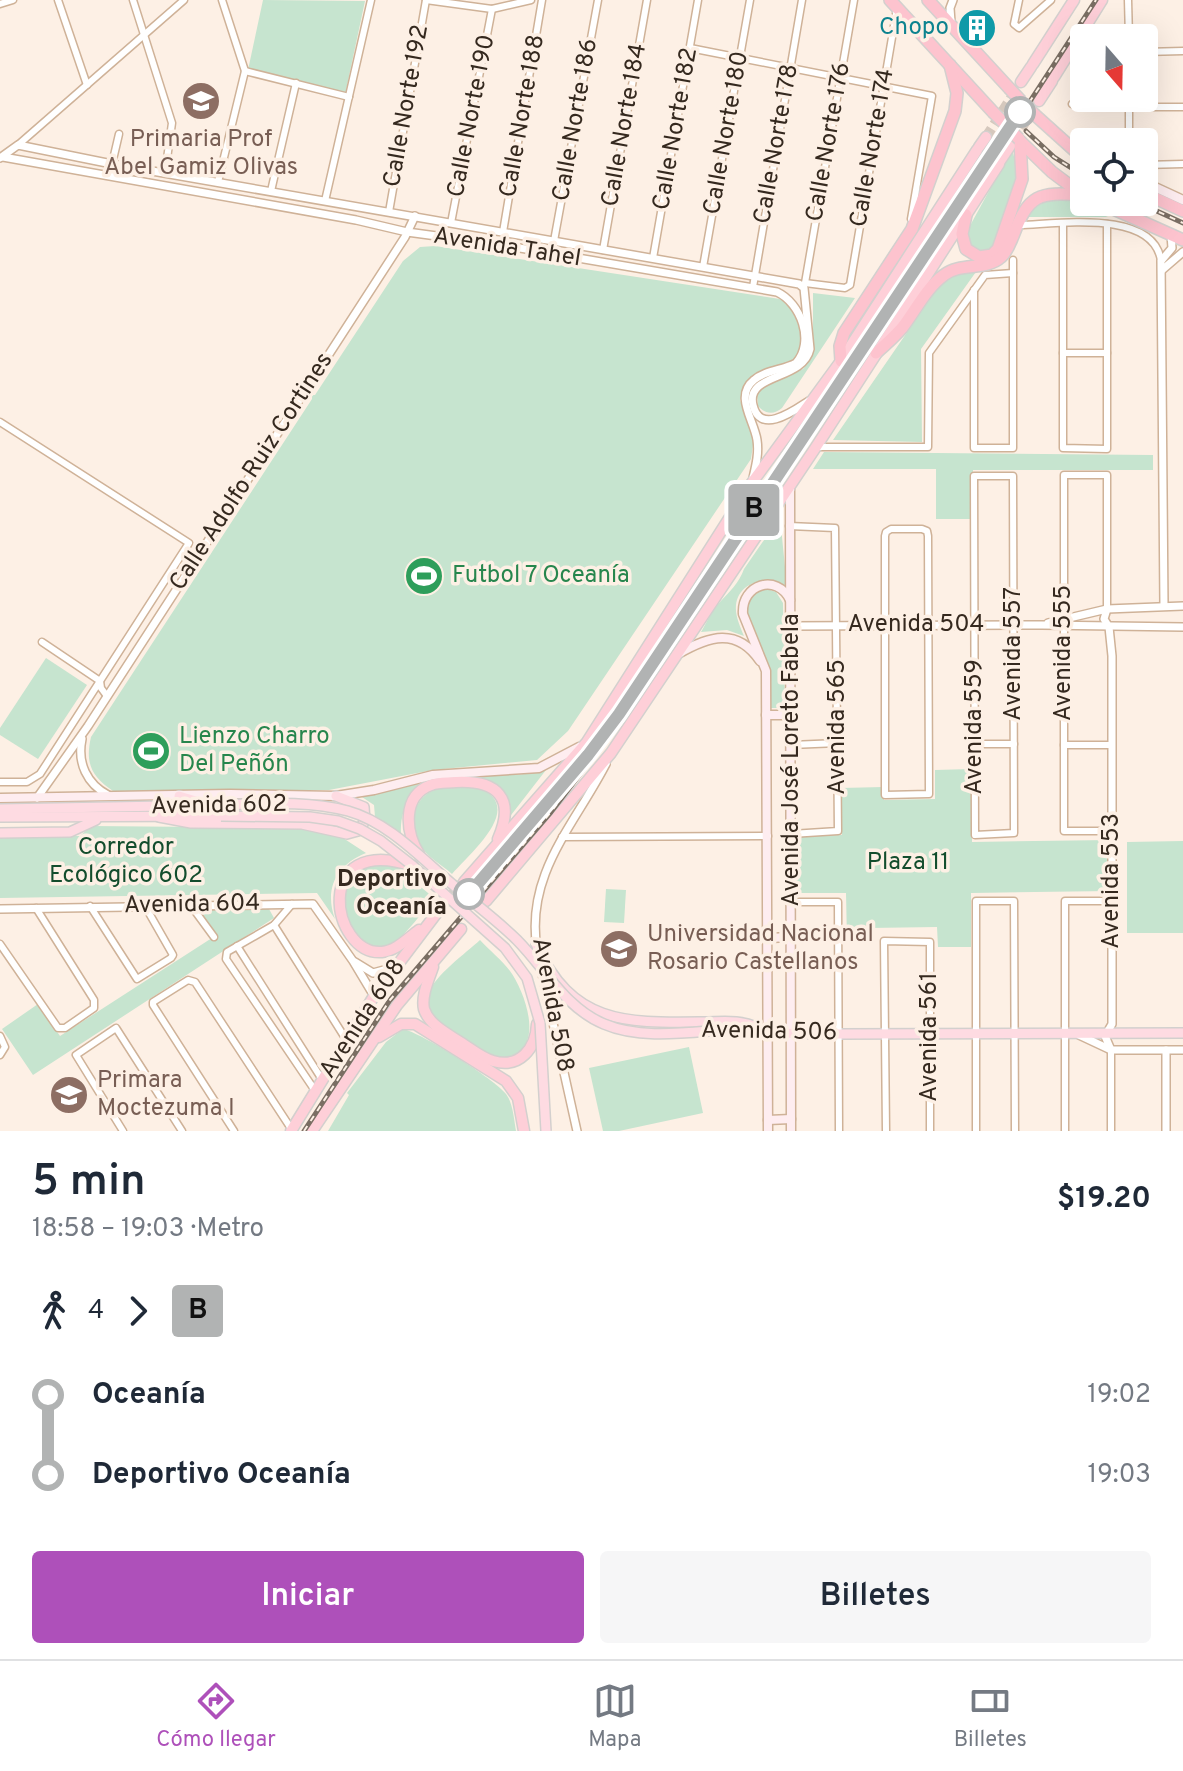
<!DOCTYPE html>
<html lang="es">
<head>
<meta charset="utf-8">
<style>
	:root { --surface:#fff; --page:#f6f6f7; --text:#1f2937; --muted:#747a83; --line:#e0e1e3; --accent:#ae50ba }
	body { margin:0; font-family:Overpass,sans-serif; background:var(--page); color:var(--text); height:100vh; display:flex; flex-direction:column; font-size:30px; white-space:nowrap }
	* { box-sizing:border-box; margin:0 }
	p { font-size:26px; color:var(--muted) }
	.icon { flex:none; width:44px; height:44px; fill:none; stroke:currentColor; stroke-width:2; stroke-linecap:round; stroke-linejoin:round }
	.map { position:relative; height:1131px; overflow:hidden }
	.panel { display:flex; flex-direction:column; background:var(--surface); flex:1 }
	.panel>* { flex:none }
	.badge { padding:0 16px; border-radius:6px; font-size:28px; line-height:52px }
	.needle { width:52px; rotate:160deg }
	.controls { position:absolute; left:1070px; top:24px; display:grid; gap:16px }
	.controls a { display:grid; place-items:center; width:88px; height:88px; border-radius:8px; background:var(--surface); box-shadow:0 8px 32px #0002; font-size:40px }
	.map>.badge { position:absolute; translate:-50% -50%; box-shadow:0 0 0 4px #fff }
	.legs { display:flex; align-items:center; gap:12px; height:88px; padding:0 32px; font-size:26px }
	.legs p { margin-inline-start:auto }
	.overview { display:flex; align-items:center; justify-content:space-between; height:136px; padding:0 32px }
	h1 { font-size:44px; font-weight:600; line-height:60px }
	.button { display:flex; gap:16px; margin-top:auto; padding:16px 32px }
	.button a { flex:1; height:92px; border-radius:8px; background:var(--accent); color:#fff; font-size:32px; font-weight:600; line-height:92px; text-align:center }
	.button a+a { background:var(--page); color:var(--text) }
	ul { padding:0 32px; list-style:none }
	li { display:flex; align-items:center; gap:28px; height:80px; font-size:30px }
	li i { display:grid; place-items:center; width:12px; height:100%; margin:0 10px; background:currentColor }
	li i::after { content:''; width:20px; height:20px; margin:-10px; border:6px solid; border-radius:50%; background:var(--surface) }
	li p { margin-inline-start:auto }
	li:first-child i { background:linear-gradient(#0000 50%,currentColor 0) }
	li:last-child i { background:linear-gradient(currentColor 50%,#0000 0) }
	.dock { display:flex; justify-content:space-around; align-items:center; height:112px; border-top:2px solid var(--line); background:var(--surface); font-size:22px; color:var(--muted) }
	.dock a { display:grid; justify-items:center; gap:4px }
	.dock .on { color:var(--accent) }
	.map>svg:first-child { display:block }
	.green { fill:#c6e4cf }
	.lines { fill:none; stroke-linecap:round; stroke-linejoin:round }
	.trunk-tunnel { stroke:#d5c8bd; stroke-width:10; stroke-dasharray:10 5; stroke-linecap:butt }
	.minor-casing { stroke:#cfb298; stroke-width:9 }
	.tertiary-casing { stroke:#cfb298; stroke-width:10 }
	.secondary-casing { stroke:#cfb298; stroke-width:11 }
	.primary-casing { stroke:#d3d0ce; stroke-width:12 }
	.trunk-casing { stroke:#d3d0ce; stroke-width:13 }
	.motorway-casing { stroke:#d3d0ce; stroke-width:14 }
	.minor { stroke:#fff; stroke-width:6 }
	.tertiary { stroke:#fff; stroke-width:7 }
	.secondary { stroke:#feedf0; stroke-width:8 }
	.primary { stroke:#fedbe2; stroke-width:9 }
	.trunk { stroke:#fecfd8; stroke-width:10 }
	.motorway { stroke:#fdc3ce; stroke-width:11 }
	.rail-casing { stroke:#7a6e63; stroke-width:5 }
	.rail { stroke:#fdf0e5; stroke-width:2; stroke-dasharray:6; stroke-linecap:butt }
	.primary-bridge-casing { stroke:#d3d0ce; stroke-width:12; stroke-linecap:butt }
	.motorway-bridge-casing { stroke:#d3d0ce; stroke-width:14; stroke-linecap:butt }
	.primary-bridge { stroke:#fedbe2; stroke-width:9 }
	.motorway-bridge { stroke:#fdc3ce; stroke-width:11 }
	.line-1-casing { stroke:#fff; stroke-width:18 }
	.line-1 { stroke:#b1b3b3; stroke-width:12 }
	.stop-1-dot { fill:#fff; stroke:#b1b3b3; stroke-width:4 }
	.labels { text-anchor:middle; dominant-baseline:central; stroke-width:7; stroke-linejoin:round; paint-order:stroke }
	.culture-label { font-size:24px; fill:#0d838f; stroke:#fdf0e5; text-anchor:end }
	.street-label { font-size:24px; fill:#35291f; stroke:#fdf0e5 }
	.education-label { font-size:24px; fill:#785e54; stroke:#fdf0e5; text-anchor:start }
	.leisure-label { font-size:24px; fill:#27864d; stroke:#fdf0e5; text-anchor:start }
	.park-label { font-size:24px; fill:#134d2d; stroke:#fdf0e5 }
	.stop-label { font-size:24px; font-weight:bold; fill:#35291f; stroke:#fdf0e5; text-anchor:end }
</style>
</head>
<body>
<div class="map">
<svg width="1183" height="1131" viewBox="0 0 1183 1131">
	<rect width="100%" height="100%" fill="#fdf0e5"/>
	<g class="green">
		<polygon points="263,0 365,1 345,95 248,70"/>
		<polygon points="1012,149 1019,175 995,244 990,250 978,252 971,249 966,233"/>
		<polygon points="1047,199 1067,200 1108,217 1026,217 1029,212"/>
		<path d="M435 246 780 299C796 307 810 347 794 360 770 378 754 363 740 400L754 438 751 459 568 731 537 760 433 770 329 790 113 791C91 776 85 763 91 737L312 399V395H315L403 261 420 247Z"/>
		<polygon points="978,269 921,349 922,442 833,440 941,283 953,274"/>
		<path d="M813 293 855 298 782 408C774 415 765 414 758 406L757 392 763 384 803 369 813 355Z"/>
		<polygon points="824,452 1153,455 1153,470 973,470 972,519 936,519 936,469 813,469"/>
		<path d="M780 517 787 587C769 576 739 580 736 605 735 616 740 626 744 636L727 630 701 632C707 622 712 610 720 602 730 591 739 583 744 569Z"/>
		<polygon points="764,588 776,592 783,603 785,708 771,708 769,670 747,612 748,599 752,594"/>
		<polygon points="46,658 87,685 38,759 0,735 0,728"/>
		<polygon points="971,769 972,842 1109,840 1110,891 971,893 971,947 938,947 937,927 869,928 869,941 847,941 846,893 795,893 795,836 842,835 841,788 883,787 884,800 935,799 935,770"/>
		<path d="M546 770 508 819C499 794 499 779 470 777L526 774Z"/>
		<path d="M432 779C410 792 400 809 401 834L375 817 374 805 362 797Z"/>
		<path d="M474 786C529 804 473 850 452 874 442 865 426 856 419 844 406 822 415 793 441 788 452 786 463 786 474 786Z"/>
		<path d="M91 826 303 828 343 838 366 853C336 865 324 889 335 919L317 893 0 898V836H80Z"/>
		<polygon points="1183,841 1183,933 1127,933 1127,842"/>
		<path d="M376 864 397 867 434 898C422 912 408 933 392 944 357 965 314 882 376 864Z"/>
		<polygon points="606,889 626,890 624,923 604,922"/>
		<polygon points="269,909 274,918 33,1075 2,1029 38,1004 60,1036 215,936 198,910"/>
		<path d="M480 940C489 950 502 960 510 971 524 990 545 1045 511 1056 506 1058 498 1058 493 1057 480 1053 445 1031 436 1021 429 1014 427 1003 429 993 433 977 467 952 480 940Z"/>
		<path d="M403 1029C420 1032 496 1080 506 1094 513 1103 514 1120 516 1131H328L349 1095 347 1093 386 1042Z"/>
		<polygon points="689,1047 703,1113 619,1131 603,1131 589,1068"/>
	</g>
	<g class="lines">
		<g class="trunk-tunnel">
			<polyline points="986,137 1018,87"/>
			<polyline points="1013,141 1039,101"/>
			<polyline points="439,910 462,883"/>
		</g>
		<defs>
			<g id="minor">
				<polyline points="58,0 87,85"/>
				<polyline points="133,0 172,123 165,173"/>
				<polyline points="426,0 492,9 531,0"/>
				<polyline points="1019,0 1014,24 1019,28 1051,0"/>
				<polyline points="1128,0 1129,38"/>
				<polyline points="0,4 13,0"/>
				<polyline points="690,48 932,96 911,219"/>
				<polyline points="1144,52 1183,51"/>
				<polyline points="245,71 349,97"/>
				<polyline points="1129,98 1129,142"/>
				<polyline points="1072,104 1087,107 1183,107"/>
				<polyline points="18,145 184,0"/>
				<polyline points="112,164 119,134"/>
				<polyline points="1144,165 1183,164"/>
				<polyline points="218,182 245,71 222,0"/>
				<polyline points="271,191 296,83"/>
				<polyline points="325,201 371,0"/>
				<polyline points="389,212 426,0"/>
				<polyline points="451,223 492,9"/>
				<polyline points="1063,224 1063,448 1107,449 1107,224"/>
				<path d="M1020 225C1058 224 1154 209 1161 261"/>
				<polyline points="503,232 542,0"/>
				<polyline points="554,241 598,0"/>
				<polyline points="603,250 647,0"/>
				<polyline points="653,258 698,0"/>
				<polyline points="703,267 750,0"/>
				<polyline points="805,283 845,288 850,285 897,8"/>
				<polyline points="805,283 854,0"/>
				<polyline points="753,287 802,0"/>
				<polyline points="974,290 974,448 1013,448 1013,260"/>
				<polyline points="1063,353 1107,353"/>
				<polyline points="0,422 189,543 40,774 27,782 0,782"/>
				<polyline points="816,447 928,447 929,353 985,275 1013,273"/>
				<polygon points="974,476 1013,476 1014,833 975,835"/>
				<polyline points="789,526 835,528 838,831 791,834"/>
				<polygon points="922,529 927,531 928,536 929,794 885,795 885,536 886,532 891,529"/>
				<polyline points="1107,609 1107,475 1064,475 1064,831 1112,831"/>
				<polyline points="42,642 100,681 101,688 107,696"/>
				<polyline points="975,744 1014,744"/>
				<polyline points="791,745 838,743"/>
				<polyline points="1064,745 1112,745"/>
				<polyline points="562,837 768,836"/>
				<polyline points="791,902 838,902 839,1131"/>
				<polyline points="292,904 274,925 227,952 226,959 316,1092"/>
				<polyline points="90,906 137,979 171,958 173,955 145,906"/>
				<polyline points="192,907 214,937"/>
				<polyline points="274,925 347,1041"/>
				<polyline points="0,944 58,1028 65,1028 94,1008 94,1000 36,908"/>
				<polyline points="237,946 323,1081"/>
				<polyline points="0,1036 5,1047 0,1055"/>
				<polyline points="1111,1050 1111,1131"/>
				<polyline points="123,1131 76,1055 116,1028 182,1131"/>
				<polyline points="234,1131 153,1005 153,1002 188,980 195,982 292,1130"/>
				<polyline points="886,1131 884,941 930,942 930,1131"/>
				<polyline points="976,1131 976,901 1014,901 1015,1131"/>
				<polyline points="1065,1131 1065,901 1112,901"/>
			</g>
			<g id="tertiary">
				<polyline points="951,22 950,8 953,0"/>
				<path d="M3 157 356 220 407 232 496 244 777 292C801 303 815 342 796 363 784 370 765 370 754 380 734 396 754 420 757 440 759 453 756 465 753 478"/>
				<path d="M0 158 18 145 112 164 799 284 804 288 810 349C803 381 745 373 753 405 760 436 795 410 809 401"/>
				<polyline points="1162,270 1183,252"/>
				<polyline points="1164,606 1161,261 1172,248 1171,235"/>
				<polyline points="1107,609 1104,619 1109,627 1112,656 1112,1024 1105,1036 1111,1050"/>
				<polyline points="1048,623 1107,609 1183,606"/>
				<polyline points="791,626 1042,625 1183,627"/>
				<path d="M82 739C77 763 87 784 108 795"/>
				<polyline points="37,798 88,726 405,237 415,216"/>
				<polyline points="0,909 313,904 353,961 374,996"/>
				<path d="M537 949C525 874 574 826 606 764"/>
				<polyline points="355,962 373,973 395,967"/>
				<polyline points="541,969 577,1131"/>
				<polyline points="1079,1035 1111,1050 1183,1050"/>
				<polyline points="1166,1050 1166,1131"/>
			</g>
			<g id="secondary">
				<polyline points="1144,182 1183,200"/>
				<polyline points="790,488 791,1131"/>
				<path d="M678 654C709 636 737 627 760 661"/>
				<polyline points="766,715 791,715"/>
				<polyline points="0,798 230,794 336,796 374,790 433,775 539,768 579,747"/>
				<polyline points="768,938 791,937"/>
				<polyline points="768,1120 791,1119"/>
				<path d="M768 1131 766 671 743 614C741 584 777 573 790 600"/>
			</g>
			<g id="primary">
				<polyline points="179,796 199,802"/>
				<polyline points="0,809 220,805"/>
				<polyline points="0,817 221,816"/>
				<polyline points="159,817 191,823 302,824 347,834 358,831 365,821 364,807 336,796"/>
				<polyline points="0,833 70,832 96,820"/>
				<path d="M536 944C572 1025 626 1023 703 1022 722 1022 740 1019 758 1028"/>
				<polyline points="737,1029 769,1033 839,1034 1183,1033"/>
			</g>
			<g id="trunk">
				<polyline points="1033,64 1074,0"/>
				<polyline points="1054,77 1102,0"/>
				<polyline points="1021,82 1031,67"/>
				<polyline points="1039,101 1052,81"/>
				<polyline points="979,147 986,137"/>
				<polyline points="1000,161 1010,146"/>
				<path d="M419 854C406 833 401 796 431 785 439 782 448 783 456 782 497 780 516 798 498 839"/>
				<path d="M413 866C310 832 331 956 382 952 396 951 408 938 419 930"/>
				<polyline points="464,882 587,742 751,484 841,361 977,150"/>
				<polyline points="486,901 611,753 816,447 999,164"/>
				<path d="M433 967C429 979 421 996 424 1009 429 1025 448 1034 460 1042 470 1048 482 1058 493 1061 520 1069 536 1048 537 1024"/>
				<polyline points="379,1037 401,1024 415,1024 506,1081 518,1098 524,1131"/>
				<polyline points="291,1131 374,996 439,910"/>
				<polyline points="312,1131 397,1005 461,929"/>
			</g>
			<g id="motorway">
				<polyline points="890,0 993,112"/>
				<polyline points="928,0 1009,88"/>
				<polyline points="1035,115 1084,159"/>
				<polyline points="1021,142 1052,172 1080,193"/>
				<polyline points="1144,193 1183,211"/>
				<polyline points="1098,202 1183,240"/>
				<polyline points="966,215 962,234 966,249 979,257 992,255 998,249 1022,179 1020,141"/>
				<path d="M876 353C885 345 894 337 902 328 916 310 926 288 944 275 961 262 986 271 1001 257 1007 252 1010 243 1013 236 1029 194 1038 192 1082 195"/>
				<polyline points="841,361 840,346 844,333 912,229 955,111 957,93 950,65"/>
			</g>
		</defs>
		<use href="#minor" class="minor-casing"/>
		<use href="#tertiary" class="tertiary-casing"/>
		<use href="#secondary" class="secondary-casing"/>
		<use href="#primary" class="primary-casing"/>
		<use href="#trunk" class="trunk-casing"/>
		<use href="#motorway" class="motorway-casing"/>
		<use href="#minor" class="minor"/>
		<use href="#tertiary" class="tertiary"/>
		<use href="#secondary" class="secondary"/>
		<use href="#primary" class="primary"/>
		<use href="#trunk" class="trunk"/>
		<use href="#motorway" class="motorway"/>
		<defs>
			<g id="rail">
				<polyline points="1026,131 1054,157 1084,176"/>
				<polyline points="1137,202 1183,223"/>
				<polyline points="304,1131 390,1000 551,812 610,735 775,482 924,264 1096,0"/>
			</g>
		</defs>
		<use href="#rail" class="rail-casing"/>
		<use href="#rail" class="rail"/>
		<defs>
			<g id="primary-bridge">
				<path d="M220 805C262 804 306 800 348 811 388 822 421 858 452 884 473 903 497 920 517 940 545 968 565 1008 604 1024 643 1041 695 1031 737 1029"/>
				<polyline points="221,816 310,817 338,821 360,829 381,841 413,866 505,948 527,978 540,1023 546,1131"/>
			</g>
			<g id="motorway-bridge">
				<polyline points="1009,88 1021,101"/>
				<polyline points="1030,110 1035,115"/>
				<polyline points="993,112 1006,125"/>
				<polyline points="1014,134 1019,139"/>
			</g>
		</defs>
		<use href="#primary-bridge" class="primary-bridge-casing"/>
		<use href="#motorway-bridge" class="motorway-bridge-casing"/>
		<use href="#primary-bridge" class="primary-bridge"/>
		<use href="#motorway-bridge" class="motorway-bridge"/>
	</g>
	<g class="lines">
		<defs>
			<polyline id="line-1" points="469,894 588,755 619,714 1020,112"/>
		</defs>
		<use href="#line-1" class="line-1-casing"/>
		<use href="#line-1" class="line-1"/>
	</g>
	<defs>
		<symbol id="building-disc" viewBox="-11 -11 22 22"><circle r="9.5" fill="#0f9aa8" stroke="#fdf0e5"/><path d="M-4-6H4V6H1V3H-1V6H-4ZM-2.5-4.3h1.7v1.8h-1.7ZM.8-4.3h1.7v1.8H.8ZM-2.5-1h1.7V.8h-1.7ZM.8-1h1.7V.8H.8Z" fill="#fff"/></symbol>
		<symbol id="school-disc" viewBox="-11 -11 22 22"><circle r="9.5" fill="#8d6e63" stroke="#fdf0e5"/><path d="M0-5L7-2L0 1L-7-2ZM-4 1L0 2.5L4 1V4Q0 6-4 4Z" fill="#fff"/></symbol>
		<symbol id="stadium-disc" viewBox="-11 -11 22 22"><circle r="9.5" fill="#2e9e5b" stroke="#fdf0e5"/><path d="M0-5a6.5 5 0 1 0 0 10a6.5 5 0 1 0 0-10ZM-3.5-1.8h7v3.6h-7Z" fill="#fff"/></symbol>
		<symbol id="university-disc" viewBox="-11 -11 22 22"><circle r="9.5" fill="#8d6e63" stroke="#fdf0e5"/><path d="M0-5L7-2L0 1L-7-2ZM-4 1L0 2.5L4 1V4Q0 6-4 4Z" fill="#fff"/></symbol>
	</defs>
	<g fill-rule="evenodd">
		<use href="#building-disc" x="955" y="6" width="44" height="44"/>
		<use href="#school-disc" x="179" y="79" width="44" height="44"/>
		<use href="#stadium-disc" x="402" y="554" width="44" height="44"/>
		<use href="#stadium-disc" x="129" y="729" width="44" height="44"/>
		<use href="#university-disc" x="597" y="927" width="44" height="44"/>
		<use href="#school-disc" x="47" y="1073" width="44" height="44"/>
	</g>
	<g class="stop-1-dot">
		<circle cx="1020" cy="112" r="14"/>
		<circle cx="469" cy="894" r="14"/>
	</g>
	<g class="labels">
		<g class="culture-label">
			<text x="949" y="28">Chopo</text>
		</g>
		<g class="street-label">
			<text transform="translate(407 106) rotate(-80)">Calle Norte 192</text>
			<text transform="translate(472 116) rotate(-79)">Calle Norte 190</text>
			<text transform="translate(523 116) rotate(-80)">Calle Norte 188</text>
			<text transform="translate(576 120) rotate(-80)">Calle Norte 186</text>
			<text transform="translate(625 125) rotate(-80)">Calle Norte 184</text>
			<text transform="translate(676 129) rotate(-80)">Calle Norte 182</text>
			<text transform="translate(727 133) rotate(-80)">Calle Norte 180</text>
			<text transform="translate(829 142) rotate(-80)">Calle Norte 176</text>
			<text transform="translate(777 144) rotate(-80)">Calle Norte 178</text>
			<text transform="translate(873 148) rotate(-80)">Calle Norte 174</text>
			<text transform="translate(507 248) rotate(9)">Avenida Tahel</text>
			<text transform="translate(252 472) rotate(-57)">Calle Adolfo Ruiz Cortines</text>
			<text x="916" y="625">Avenida 504</text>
			<text transform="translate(1064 653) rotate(-90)">Avenida 555</text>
			<text transform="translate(1014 654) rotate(-90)">Avenida 557</text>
			<text transform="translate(838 727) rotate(-90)">Avenida 565</text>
			<text transform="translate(975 727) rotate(-90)">Avenida 559</text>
			<text transform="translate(792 760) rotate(-90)">Avenida José Loreto Fabela</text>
			<text transform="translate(219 806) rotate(-1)">Avenida 602</text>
			<text transform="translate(1112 881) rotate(-90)">Avenida 553</text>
			<text transform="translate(192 905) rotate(-1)">Avenida 604</text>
			<text transform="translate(552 1005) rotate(79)">Avenida 508</text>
			<text transform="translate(363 1019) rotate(-57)">Avenida 608</text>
			<text transform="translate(769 1032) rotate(1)">Avenida 506</text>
			<text transform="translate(930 1037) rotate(-90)">Avenida 561</text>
		</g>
		<g class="education-label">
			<text x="201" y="140" text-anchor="middle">Primaria Prof<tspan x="201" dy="28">Abel Gamiz Olivas</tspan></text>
			<text x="647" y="935">Universidad Nacional<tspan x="647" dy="28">Rosario Castellanos</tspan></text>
			<text x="97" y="1081">Primara<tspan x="97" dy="28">Moctezuma I</tspan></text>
		</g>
		<g class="leisure-label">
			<text x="452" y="576">Futbol 7 Oceanía</text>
			<text x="179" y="737">Lienzo Charro<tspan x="179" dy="28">Del Peñón</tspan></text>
		</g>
		<g class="park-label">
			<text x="126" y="848">Corredor<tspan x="126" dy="28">Ecológico 602</tspan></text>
			<text x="908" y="863">Plaza 11</text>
		</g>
		<g class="stop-label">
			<text x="447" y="880">Deportivo<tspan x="447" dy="28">Oceanía</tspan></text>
		</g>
	</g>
</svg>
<div class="controls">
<a><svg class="needle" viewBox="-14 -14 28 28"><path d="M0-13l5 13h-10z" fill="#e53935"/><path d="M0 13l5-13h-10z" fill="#747a83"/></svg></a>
<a><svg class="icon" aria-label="locate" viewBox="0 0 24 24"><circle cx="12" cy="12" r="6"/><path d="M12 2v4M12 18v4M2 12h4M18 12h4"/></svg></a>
</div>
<b class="badge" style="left:754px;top:510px;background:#b1b3b3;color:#111">B</b>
</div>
<section class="panel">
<div class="overview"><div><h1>5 min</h1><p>18:58 – 19:03 · Metro</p></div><b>$19.20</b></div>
<div class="legs"><svg class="icon" aria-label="walk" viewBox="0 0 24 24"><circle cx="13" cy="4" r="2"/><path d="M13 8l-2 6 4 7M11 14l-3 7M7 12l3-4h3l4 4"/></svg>4<svg class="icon" aria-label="forward" viewBox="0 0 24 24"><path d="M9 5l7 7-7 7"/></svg><b class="badge" style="background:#b1b3b3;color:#111">B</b></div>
<ul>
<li><i style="color:#b1b3b3"></i><b>Oceanía</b><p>19:02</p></li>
<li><i style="color:#b1b3b3"></i><b>Deportivo Oceanía</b><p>19:03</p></li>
</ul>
<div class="button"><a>Iniciar</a><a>Billetes</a></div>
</section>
<nav class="dock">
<a class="on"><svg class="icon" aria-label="directions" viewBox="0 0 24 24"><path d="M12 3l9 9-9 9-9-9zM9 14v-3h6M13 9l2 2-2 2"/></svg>Cómo llegar</a>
<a><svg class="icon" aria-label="map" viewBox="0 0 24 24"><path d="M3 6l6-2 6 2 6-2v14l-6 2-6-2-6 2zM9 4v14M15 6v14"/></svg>Mapa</a>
<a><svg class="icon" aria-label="tickets" viewBox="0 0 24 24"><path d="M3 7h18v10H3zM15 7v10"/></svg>Billetes</a>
</nav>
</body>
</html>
